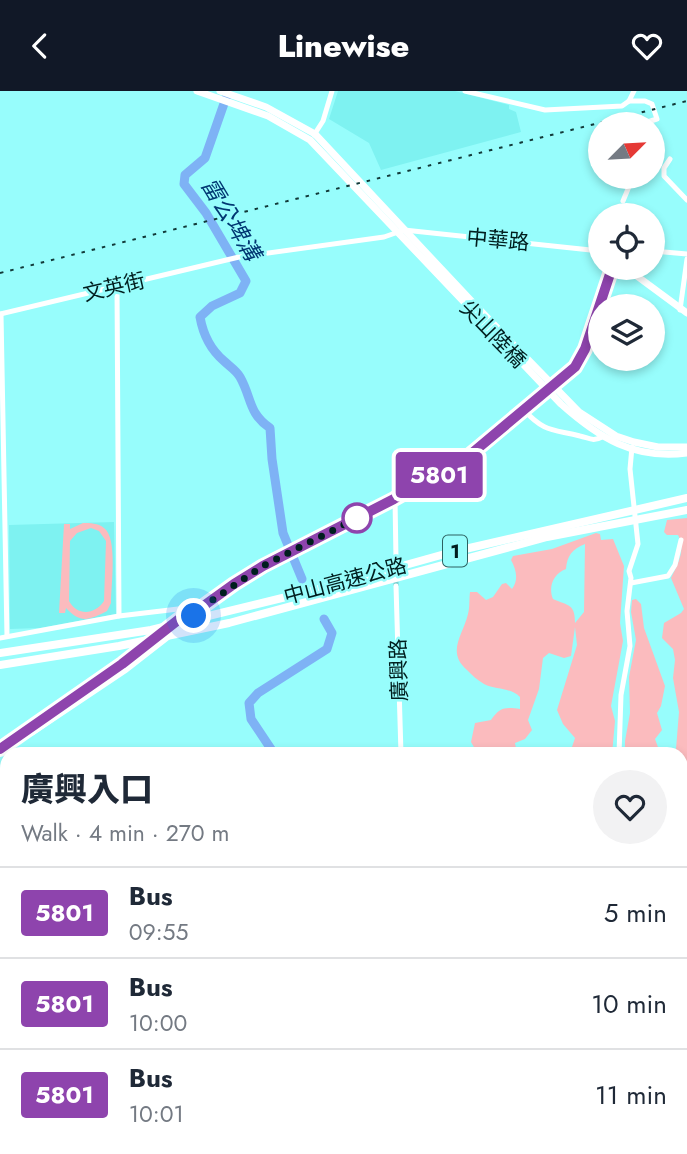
<!DOCTYPE html>
<html lang="en">
<head>
<meta charset="utf-8">
<style>
	:root { --surface:#fff; --page:#f2f2f3; --text:#1f2937; --muted:#747a83; --line:#e0e1e3; --accent:#111827 }
	body { margin:0; font-family:Jost,"Noto Sans TC",sans-serif; background:var(--page); color:var(--text); height:100vh; display:flex; flex-direction:column; font-size:26px; white-space:nowrap }
	* { box-sizing:border-box; margin:0 }
	p { font-size:23px; color:var(--muted) }
	.icon { flex:none; width:38px; height:38px; fill:none; stroke:currentColor; stroke-width:2; stroke-linecap:round; stroke-linejoin:round }
	.map { position:relative; flex:1; overflow:hidden }
	.details { position:absolute; left:0px; top:656px; width:688px; height:408px; display:flex; flex-direction:column; background:var(--surface); border-radius:21px 21px 0 0; box-shadow:0 4px 10px #0003 }
	.details>* { flex:none }
	.badge { padding:0 14px; border-radius:5px; font-size:24px; line-height:46px }
	.needle { width:46px; rotate:66deg }
	.tools { position:absolute; left:588px; top:21px; display:grid; gap:14px }
	.tools a { display:grid; place-items:center; width:77px; height:77px; border-radius:50%; background:var(--surface); box-shadow:0 4px 10px #0003; font-size:35px }
	.you { position:absolute; width:35px; height:35px; margin:-18px; border:5px solid #fff; border-radius:50%; background:#1a73e8; box-shadow:0 0 0 10px #1a73e833 }
	.map>.badge { position:absolute; translate:-50% -50%; box-shadow:0 0 0 4px #fff }
	.round { display:grid; place-items:center; flex:none; width:74px; height:74px; border-radius:37px; background:var(--page) }
	.summary { display:flex; align-items:center; justify-content:space-between; height:119px; padding:0 21px }
	h1 { font-size:33px; font-weight:800; line-height:52px }
	ul { padding:0; list-style:none }
	li { display:flex; align-items:center; gap:21px; height:91px; padding:0 21px; border-top:2px solid var(--line) }
	li div { flex:1 }
	li b { display:block; font-size:26px }
	li em { font-style:normal }
	li .badge { min-width:77px; font-weight:700; text-align:center }
	header { display:flex; justify-content:space-between; align-items:center; height:91px; padding:0 21px; background:var(--accent); color:#fff; font-size:32px; font-weight:800 }
	.map>svg:first-child { display:block }
	.built { fill:#7ef2f1 }
	.green { fill:#fbbbbe; fill-rule:evenodd }
	.lines { fill:none; stroke-linecap:round; stroke-linejoin:round }
	.river { stroke:#7eb2f5; stroke-width:9 }
	.minor-tunnel { stroke:#79d0d0; stroke-width:5; stroke-dasharray:5 2.5; stroke-linecap:butt }
	.minor { stroke:#fff; stroke-width:5 }
	.major { stroke:#fff; stroke-width:7 }
	.highway { stroke:#fff; stroke-width:8 }
	.rail { stroke:#123938; stroke-width:2; stroke-dasharray:3.5 7; stroke-linecap:butt }
	.line-casing { stroke:#fff; stroke-width:16 }
	.line { stroke:#8e44ad; stroke-width:10 }
	.walk { stroke:#001e1e; stroke-width:7; stroke-dasharray:0 12.6 }
	.stop-dot { fill:#fff; stroke:#8e44ad; stroke-width:3.5 }
	.labels { text-anchor:middle; dominant-baseline:central; stroke-width:5; stroke-linejoin:round; paint-order:stroke }
	.shield { fill:#97fdfc; stroke:#2d6161; stroke-width:2 }
	.shield-label { font-size:19px; font-weight:bold; fill:#001e1e }
	.street-label { font-size:21px; fill:#001e1e; stroke:#97fdfc }
	.water-label { font-size:23px; font-style:italic; fill:#013772; stroke:#97fdfc }
</style>
</head>
<body>
<header><svg class="icon" aria-label="back" viewBox="0 0 24 24"><path d="M15 5l-7 7 7 7"/></svg>Linewise<svg class="icon" aria-label="heart" viewBox="0 0 24 24"><path d="M12 20l-8-8c-3-5 5-10 8-4 3-6 11-1 8 4z"/></svg></header>
<div class="map">
<svg width="687" height="1063" viewBox="0 0 687 1063">
	<rect width="100%" height="100%" fill="#97fdfc"/>
	<g class="built">
		<polygon points="338,0 455,0 509,14 509,18 516,21 521,41 381,79 369,52 329,28"/>
		<polygon points="114,431 116,523 40,537 10,538 9,434"/>
		<polygon points="0,676 7,678 7,787 0,786"/>
	</g>
	<g class="green">
		<path d="M687 427V734L681 726V663H674L676 658 679 621 673 587 675 569 673 558 662 547 664 532 681 522 684 518 671 487C678 473 686 459 678 444H667L664 441 667 429Z"/>
		<path d="M83 432C90 432 98 432 104 437 118 447 111 495 111 512L107 520C89 529 81 533 66 517L65 522H59L64 433H70V438ZM91 437 99 440 106 450 104 510C95 524 77 525 69 510L70 450 77 442Z"/>
		<path d="M596 442 600 443 601 449 613 448 624 475 620 532 623 550 611 615 615 630 612 663H558L571 659 575 647 563 633 557 619 577 554 575 536 571 565 564 567 549 562 543 567 539 598 528 629 532 639 525 648 515 652 517 663H478L471 651 475 632 491 629C500 616 505 616 520 618V606C510 596 496 599 484 593 477 589 472 584 467 579 446 561 463 544 468 523 470 516 469 508 470 501H477L486 509 493 506 502 493 506 492 512 498C519 489 516 478 511 469L513 465 552 458ZM585 453 584 521 575 532C575 513 569 515 553 508 548 496 553 483 566 478 567 465 572 458 585 453Z"/>
		<polygon points="636,508 641,513 644,537 665,595 661,615 657,622 662,639 655,648 659,659 664,663 625,663 625,650 630,622 629,586 636,549 631,521 632,509"/>
		<path d="M687 894V1063H542C530 1062 517 1057 506 1059L505 1063H491L496 1057H605L616 1061 630 1057H681V895Z"/>
		<polygon points="0,897 7,902 7,983 0,983"/>
		<polygon points="0,999 7,999 7,1057 289,1057 290,1063 0,1063"/>
	</g>
	<g class="lines">
		<g class="river">
			<path d="M227 4 205 67 185 84 184 93 206 122 246 190 240 202 212 215 200 226C203 243 211 259 224 270 229 275 236 279 240 286 252 307 248 322 270 337L272 368 283 442 302 488"/>
			<polyline points="265,663 273,661 251,628 249,612 258,602 327,558 332,542 324,528"/>
			<polyline points="341,1057 342,1063"/>
		</g>
		<polyline class="minor-tunnel" points="396,468 396,495"/>
		<g class="minor">
			<polyline points="465,0 545,19 622,15 629,10 634,0"/>
			<polyline points="629,10 645,10 652,13 657,28 641,33"/>
			<polyline points="314,44 323,30 332,0"/>
			<polyline points="670,68 664,77 664,85 687,109"/>
			<polyline points="623,110 633,86"/>
			<polyline points="653,160 687,163"/>
			<polyline points="117,196 119,525"/>
			<polyline points="680,219 687,168"/>
			<polyline points="0,223 239,166 384,146 404,139 600,160"/>
			<polyline points="1,223 7,545"/>
			<path d="M524 319C545 342 553 338 580 345 589 347 593 351 602 346"/>
			<polyline points="395,408 396,468"/>
			<polyline points="631,492 668,485 675,474 681,449"/>
			<polyline points="396,495 401,663"/>
			<polyline points="0,547 119,525 195,516"/>
			<polyline points="619,663 621,604 630,555 627,520 631,487 629,480 638,453 630,378 632,356"/>
			<polyline points="681,738 687,746"/>
			<polyline points="411,1057 413,1063"/>
		</g>
		<g class="major">
			<path d="M197 0 268 25 310 49 561 313C599 347 634 369 687 362"/>
			<polyline points="220,0 266,16 315,43 476,215 579,321 616,345 634,351 658,356 687,356"/>
			<polyline points="626,177 687,222"/>
			<polyline points="21,644 28,637 83,600 187,522 202,516 263,475 395,408 465,368 575,276 585,258 612,177"/>
			<polyline points="0,658 21,644 32,641 126,578 194,525 201,516"/>
		</g>
		<g class="highway">
			<polyline points="0,562 151,539 323,497 452,461 687,407"/>
			<polyline points="0,574 119,555 229,532 547,446 687,419"/>
		</g>
		<polyline class="rail" points="0,182 687,10"/>
	</g>
	<g class="lines">
		<defs>
			<polyline id="line" points="0,658 122,573 187,522 202,516 234,493 263,475 394,408 465,368 575,276 585,258 612,177"/>
		</defs>
		<use href="#line" class="line-casing"/>
		<use href="#line" class="line"/>
		<polyline class="walk" points="194,525 202,516 263,475 357,427"/>
	</g>
	<circle class="stop-dot" cx="357" cy="427" r="14"/>
	<g class="labels">
		<rect class="shield" x="443" y="444.5" width="24" height="31" rx="5"/>
		<g class="shield-label">
			<text x="455" y="460">1</text>
		</g>
		<g class="street-label">
			<text transform="translate(498 149) rotate(5)">中華路</text>
			<text transform="translate(114 196) rotate(-13)">文英街</text>
			<text transform="translate(493 243) rotate(46)">尖山陸橋</text>
			<text transform="translate(345 490) rotate(-15)">中山高速公路</text>
			<text transform="translate(399 579) rotate(-92)">廣興路</text>
		</g>
		<g class="water-label">
			<text transform="translate(231 128) rotate(59)">雷公埤溝</text>
		</g>
	</g>
</svg>
<div class="tools">
<a><svg class="needle" viewBox="-14 -14 28 28"><path d="M0-13l5 13h-10z" fill="#e53935"/><path d="M0 13l5-13h-10z" fill="#747a83"/></svg></a>
<a><svg class="icon" aria-label="locate" viewBox="0 0 24 24"><circle cx="12" cy="12" r="6"/><path d="M12 2v4M12 18v4M2 12h4M18 12h4"/></svg></a>
<a><svg class="icon" aria-label="layers" viewBox="0 0 24 24"><path d="M12 4l9 5-9 5-9-5zM3 14l9 5 9-5"/></svg></a>
</div>
<div class="you" style="left:194px;top:525px"></div>
<b class="badge" style="left:439px;top:384px;background:#8e44ad;color:#fff">5801</b>
<section class="details">
<div class="summary"><div><h1>廣興入口</h1><p>Walk · 4 min · 270 m</p></div><a class="round"><svg class="icon" aria-label="heart" viewBox="0 0 24 24"><path d="M12 20l-8-8c-3-5 5-10 8-4 3-6 11-1 8 4z"/></svg></a></div>
<ul>
<li><span class="badge" style="background:#8e44ad;color:#fff">5801</span><div><b>Bus</b><p>09:55</p></div><em>5 min</em></li>
<li><span class="badge" style="background:#8e44ad;color:#fff">5801</span><div><b>Bus</b><p>10:00</p></div><em>10 min</em></li>
<li><span class="badge" style="background:#8e44ad;color:#fff">5801</span><div><b>Bus</b><p>10:01</p></div><em>11 min</em></li>
</ul>
</section>
</div>
</body>
</html>
